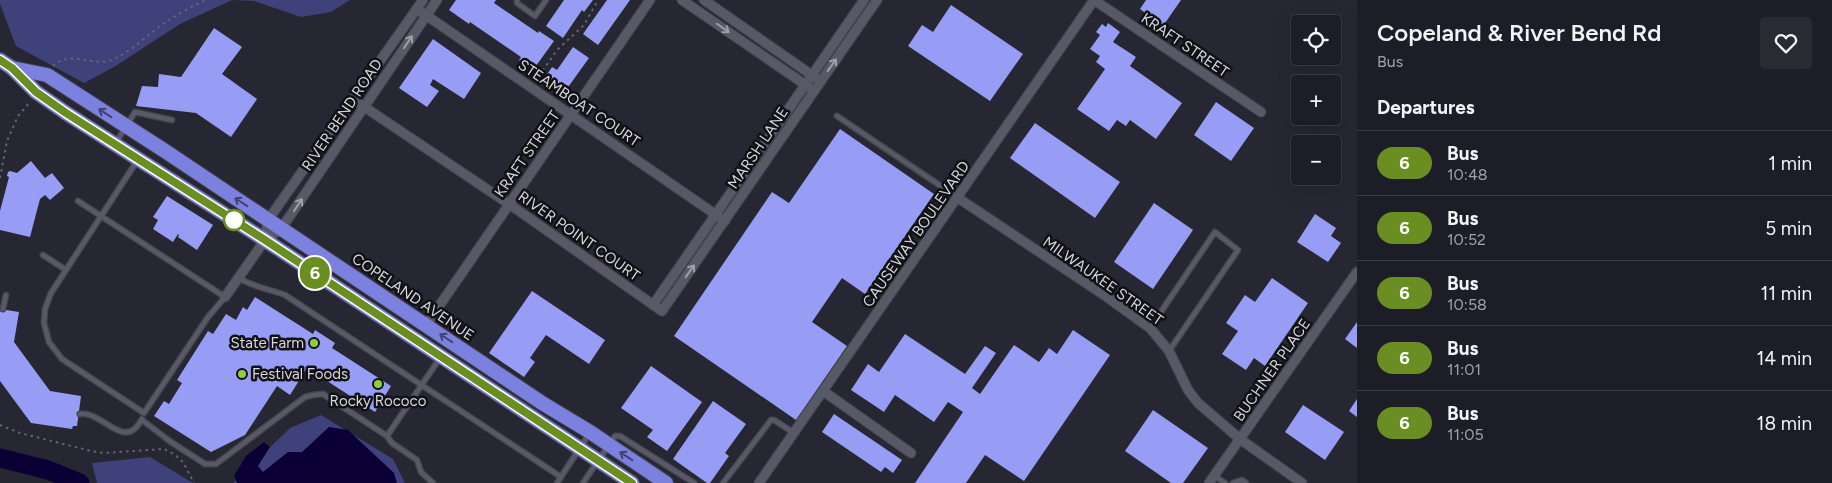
<!DOCTYPE html>
<html lang="en">
<head>
<meta charset="utf-8">
<style>
	:root { --surface:#1c1d26; --page:#292a32; --text:#f1f3f6; --muted:#a0a2a7; --line:#3a3b43 }
	body { margin:0; font-family:Figtree,sans-serif; background:var(--page); color:var(--text); height:100vh; display:flex; flex-direction:column; font-size:19px; white-space:nowrap }
	* { box-sizing:border-box; margin:0 }
	p { font-size:16px; color:var(--muted) }
	.icon { flex:none; width:28px; height:28px; fill:none; stroke:currentColor; stroke-width:2; stroke-linecap:round; stroke-linejoin:round }
	.map { position:relative; flex:1; overflow:hidden }
	.details { display:flex; flex-direction:column; background:var(--surface); width:475px }
	.details>* { flex:none }
	.badge { padding:0 10px; border-radius:16px; font-size:18px; line-height:32px }
	.fabs { position:absolute; left:1291px; top:15px; display:grid; gap:10px }
	.fabs a { display:grid; place-items:center; width:50px; height:50px; border-radius:5px; background:var(--surface); box-shadow:0 5px 20px #0002,0 0 0 1px var(--line); font-size:25px }
	.map>.badge { position:absolute; translate:-50% -50%; box-shadow:0 0 0 2px #fff }
	h2 { padding:0 20px; font-size:19px; line-height:45px }
	.round { display:grid; place-items:center; flex:none; width:52px; height:52px; border-radius:5px; background:var(--page) }
	.head { display:flex; align-items:center; justify-content:space-between; height:85px; padding:0 20px }
	h1 { font-size:24px; font-weight:600; line-height:38px }
	ul { padding:0; list-style:none }
	li { display:flex; align-items:center; gap:15px; height:65px; padding:0 20px; border-top:1px solid var(--line) }
	li div { flex:1 }
	li b { display:block; font-size:19px }
	li em { font-style:normal }
	li .badge { min-width:55px; font-weight:700; text-align:center }
	main { display:flex; flex:1; min-height:0 }
	.map>svg:first-child { display:block }
	.green { fill:#3f417b }
	.water { fill:#0a0035 }
	.lines { fill:none; stroke-linecap:round; stroke-linejoin:round }
	.river { stroke:#0a0035; stroke-width:19 }
	.building { fill:#979cf4 }
	.service-casing { stroke:#43444d; stroke-width:7 }
	.minor-casing { stroke:#43444d; stroke-width:11 }
	.trunk-casing { stroke:#43444d; stroke-width:16 }
	.path { stroke:#63646e; stroke-width:2; stroke-dasharray:2.5 4; stroke-linecap:butt }
	.service { stroke:#575966; stroke-width:4.5 }
	.minor { stroke:#575966; stroke-width:9 }
	.trunk { stroke:#7c80df; stroke-width:14 }
	.oneway { stroke:#9d9fa9 }
	.oneway2 { stroke:#414270 }
	.line-casing { stroke:#fff; stroke-width:11 }
	.line { stroke:#6b8e23; stroke-width:8 }
	.stop-dot { fill:#fff; stroke:#6b8e23; stroke-width:2.5 }
	.poi-dot { fill:#90cd41; stroke:#101015; stroke-width:2 }
	.labels { text-anchor:middle; dominant-baseline:central; stroke-width:5; stroke-linejoin:round; paint-order:stroke }
	.street-label { font-size:15px; fill:#d7d8df; stroke:#101015 }
	.poi-label { font-size:15px; fill:#d7d8df; stroke:#101015; text-anchor:end }
</style>
</head>
<body>
<main>
<div class="map">
<svg width="1357" height="483" viewBox="0 0 1357 483">
	<rect width="100%" height="100%" fill="#262732"/>
	<g class="green">
		<polygon points="0,0 350,0 331,12 301,17 254,1 232,0 180,24 114,67 84,83 16,46 0,4"/>
		<polygon points="321,415 393,459 405,483 233,483 290,428"/>
		<polygon points="150,457 193,483 97,483 92,463"/>
	</g>
	<polygon class="water" points="329,427 348,430 394,473 397,483 237,483 234,476 246,456 264,442 270,447 258,466 263,472 288,452 302,452"/>
	<g class="lines">
		<polyline class="river" points="0,458 48,470 80,483"/>
	</g>
	<g class="building">
		<polygon points="456,0 496,0 494,3 538,33 539,31 554,41 533,70 519,60 521,57 470,22 469,24 449,10"/>
		<polygon points="564,0 593,0 584,12 582,10 563,38 546,26"/>
		<polygon points="607,0 630,0 598,45 583,34"/>
		<polygon points="1146,0 1181,0 1163,26 1140,9"/>
		<polygon points="951,5 1023,54 990,101 908,46 922,25 933,32"/>
		<polygon points="1108,23 1120,32 1113,42 1136,57 1130,66 1182,103 1156,139 1130,120 1126,126 1117,120 1109,131 1077,109 1105,69 1096,62 1100,56 1090,49 1100,35 1096,32 1102,24 1106,27"/>
		<polygon points="214,28 242,47 222,74 257,99 231,137 196,113 136,106 142,86 158,87 159,74 181,77"/>
		<polygon points="433,39 481,73 464,99 433,79 430,85 439,91 427,107 399,88"/>
		<polygon points="573,47 589,58 566,90 546,76 552,67 557,70"/>
		<polygon points="1216,102 1254,128 1231,161 1194,135"/>
		<polygon points="1035,123 1120,182 1095,218 1010,158"/>
		<polygon points="840,129 934,194 865,294 842,278 812,322 847,346 796,420 674,336 772,192 789,203"/>
		<polygon points="31,161 45,178 52,173 64,188 50,200 45,195 40,199 30,237 0,230 0,211 9,177 7,176 8,172 10,171 17,173"/>
		<polygon points="167,196 213,225 197,250 178,237 179,235 178,234 173,242 153,229 158,220 153,217"/>
		<polygon points="1154,203 1193,230 1153,289 1114,262"/>
		<polygon points="1315,214 1336,228 1331,236 1341,243 1328,262 1297,242"/>
		<polygon points="1272,278 1308,303 1265,366 1254,358 1246,370 1222,354 1238,331 1226,323 1245,295 1255,302"/>
		<polygon points="532,291 605,340 589,364 546,335 530,358 535,362 524,377 489,353"/>
		<polygon points="255,297 313,334 315,330 335,343 332,348 391,386 375,412 307,368 290,395 277,386 245,435 211,452 154,416 164,401 169,404 182,383 177,380 208,331 213,334 226,314 236,320 243,307 247,310"/>
		<polygon points="0,309 19,312 14,342 50,391 81,396 77,426 73,426 72,429 31,423 0,381"/>
		<polygon points="1357,322 1357,348 1345,339"/>
		<polygon points="1073,330 1110,355 1024,481 985,455 966,483 915,483 963,412 948,402 934,422 895,395 884,412 851,390 868,364 879,372 905,334 965,374 985,346 996,353 972,388 980,394 1014,345 1039,362 1049,348 1057,354"/>
		<polygon points="651,366 702,402 667,451 647,437 653,430 621,408"/>
		<polygon points="1357,399 1357,417 1349,411"/>
		<polygon points="713,401 746,424 725,453 729,456 710,483 707,483 673,459"/>
		<polygon points="1303,405 1344,432 1325,460 1285,432"/>
		<polygon points="1153,410 1208,448 1183,483 1171,483 1125,451"/>
		<polygon points="834,414 902,460 893,473 885,467 881,472 822,432"/>
	</g>
	<g class="lines">
		<defs>
			<g id="service">
				<polyline points="517,0 517,3 535,16 546,0"/>
				<polyline points="837,116 957,197"/>
				<polyline points="117,141 135,112 172,120"/>
				<path d="M78 201C127 233 176 265 225 297L208 317 144 413 62 359 49 342 44 323 45 309 51 293 137 161"/>
				<polyline points="43,255 66,270"/>
				<path d="M239 278C253 287 269 289 285 295L561 477"/>
				<polyline points="3,309 6,295"/>
				<polyline points="1150,328 1215,232 1238,250 1169,351"/>
				<path d="M80 414C104 411 124 453 142 419"/>
				<polyline points="142,420 171,442 205,464 216,464 305,397 313,395 323,394 387,436 392,443 417,460 421,472 433,483"/>
				<polyline points="387,436 440,358"/>
				<polyline points="1215,476 1225,483"/>
				<polyline points="557,483 589,434"/>
				<polyline points="583,483 615,436 620,436 694,483"/>
				<polyline points="723,483 771,420 774,420 794,433"/>
				<polyline points="1233,483 1242,480 1246,483"/>
			</g>
			<g id="minor">
				<polyline points="682,0 810,88"/>
				<polyline points="704,0 816,78"/>
				<polyline points="1094,0 1261,112"/>
				<polyline points="417,9 725,221"/>
				<polyline points="354,100 509,204 662,311 877,0"/>
				<polyline points="958,198 1107,297 1150,328 1169,351 1188,390 1198,403 1240,439 1302,483"/>
				<polyline points="265,240 281,229 437,0"/>
				<polyline points="225,297 265,240 268,220 423,0"/>
				<polyline points="653,305 864,0"/>
				<polyline points="426,325 650,0"/>
				<polyline points="823,391 911,453"/>
				<polyline points="759,483 1094,0"/>
				<polyline points="1209,483 1357,272"/>
			</g>
			<g id="trunk">
				<polyline points="0,60 12,68 36,92 66,113 265,240 632,483"/>
				<polyline points="12,68 47,75 165,151 542,403 590,432 666,483"/>
			</g>
		</defs>
		<use href="#service" class="service-casing"/>
		<use href="#minor" class="minor-casing"/>
		<use href="#trunk" class="trunk-casing"/>
		<g class="path">
			<path d="M53 66C70 50 89 65 108 61 127 56 149 33 166 22 178 14 192 6 206 0"/>
			<polyline points="539,76 557,50 584,25 598,0"/>
			<polyline points="0,178 7,141 18,116 30,102"/>
			<polyline points="0,425 20,433 91,451 104,453 164,449 174,454 183,462 194,483"/>
		</g>
		<use href="#service" class="service"/>
		<use href="#minor" class="minor"/>
		<use href="#trunk" class="trunk"/>
	</g>
	<defs><path id="oneway-shaft" d="M-6 0H5M1.5-3L5.5 0L1.5 3" fill="none" stroke-width="1.6" stroke-linecap="round" stroke-linejoin="round" transform="scale(1.25)"/></defs>
	<g class="oneway">
		<use href="#oneway-shaft" transform="translate(723 28) rotate(35)"/>
		<use href="#oneway-shaft" transform="translate(408 42) rotate(-56)"/>
		<use href="#oneway-shaft" transform="translate(832 65) rotate(-55)"/>
		<use href="#oneway-shaft" transform="translate(298 205) rotate(-56)"/>
		<use href="#oneway-shaft" transform="translate(690 271) rotate(-55)"/>
	</g>
	<g class="oneway2">
		<use href="#oneway-shaft" transform="translate(105 113) rotate(-147)"/>
		<use href="#oneway-shaft" transform="translate(241 202) rotate(-146)"/>
		<use href="#oneway-shaft" transform="translate(446 338) rotate(-146)"/>
		<use href="#oneway-shaft" transform="translate(626 456) rotate(-147)"/>
	</g>
	<g class="lines">
		<defs>
			<polyline id="line" points="0,60 12,68 36,92 66,113 265,240 632,483"/>
		</defs>
		<use href="#line" class="line-casing"/>
		<use href="#line" class="line"/>
	</g>
	<circle class="stop-dot" cx="234" cy="220" r="10"/>
	<g class="poi-dot">
		<circle cx="314" cy="343" r="5"/>
		<circle cx="242" cy="374" r="5"/>
		<circle cx="378" cy="384" r="5"/>
	</g>
	<g class="labels">
		<g class="street-label">
			<text transform="translate(1185 45) rotate(34)">KRAFT STREET</text>
			<text transform="translate(579 103) rotate(34)">STEAMBOAT COURT</text>
			<text transform="translate(342 115) rotate(-56)">RIVER BEND ROAD</text>
			<text transform="translate(758 148) rotate(-56)">MARSH LANE</text>
			<text transform="translate(527 154) rotate(-55)">KRAFT STREET</text>
			<text transform="translate(916 234) rotate(-55)">CAUSEWAY BOULEVARD</text>
			<text transform="translate(579 236) rotate(35)">RIVER POINT COURT</text>
			<text transform="translate(1103 281) rotate(35)">MILWAUKEE STREET</text>
			<text transform="translate(413 297) rotate(34)">COPELAND AVENUE</text>
			<text transform="translate(1272 370) rotate(-55)">BUCHNER PLACE</text>
		</g>
		<g class="poi-label">
			<text x="304" y="343">State Farm</text>
			<text x="252" y="374" text-anchor="start">Festival Foods</text>
			<text x="378" y="401" text-anchor="middle">Rocky Rococo</text>
		</g>
	</g>
</svg>
<div class="fabs">
<a><svg class="icon" aria-label="locate" viewBox="0 0 24 24"><circle cx="12" cy="12" r="6"/><path d="M12 2v4M12 18v4M2 12h4M18 12h4"/></svg></a>
<a>+</a>
<a>−</a>
</div>
<b class="badge" style="left:315px;top:273px;background:#6b8e23;color:#fff">6</b>
</div>
<section class="details">
<div class="head"><div><h1>Copeland &amp; River Bend Rd</h1><p>Bus</p></div><a class="round"><svg class="icon" aria-label="heart" viewBox="0 0 24 24"><path d="M12 20l-8-8c-3-5 5-10 8-4 3-6 11-1 8 4z"/></svg></a></div>
<h2>Departures</h2>
<ul>
<li><span class="badge" style="background:#6b8e23;color:#fff">6</span><div><b>Bus</b><p>10:48</p></div><em>1 min</em></li>
<li><span class="badge" style="background:#6b8e23;color:#fff">6</span><div><b>Bus</b><p>10:52</p></div><em>5 min</em></li>
<li><span class="badge" style="background:#6b8e23;color:#fff">6</span><div><b>Bus</b><p>10:58</p></div><em>11 min</em></li>
<li><span class="badge" style="background:#6b8e23;color:#fff">6</span><div><b>Bus</b><p>11:01</p></div><em>14 min</em></li>
<li><span class="badge" style="background:#6b8e23;color:#fff">6</span><div><b>Bus</b><p>11:05</p></div><em>18 min</em></li>
</ul>
</section>
</main>
</body>
</html>
